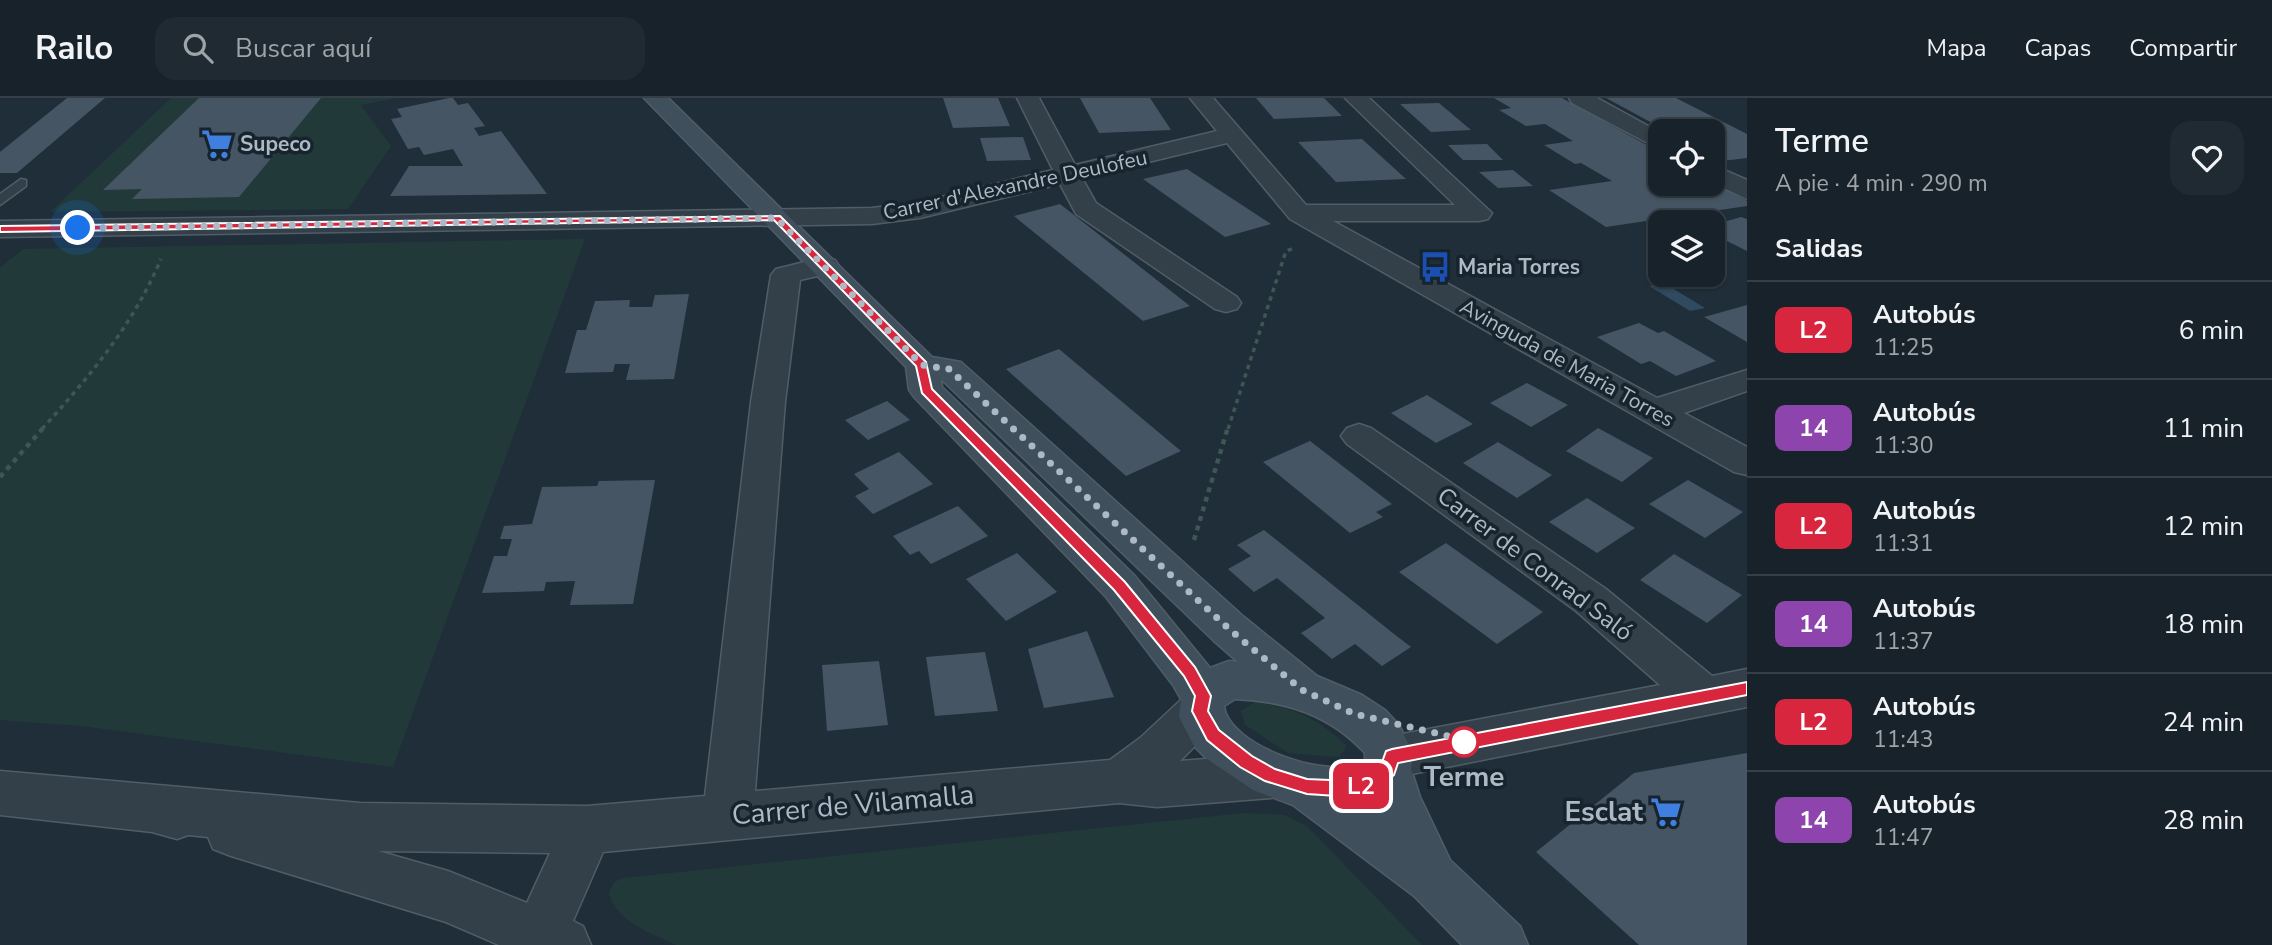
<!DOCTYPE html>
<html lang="es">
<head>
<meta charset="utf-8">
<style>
	:root { --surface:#17222a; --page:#202a32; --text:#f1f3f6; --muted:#9ea4a8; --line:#363f47 }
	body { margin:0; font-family:"Nunito Sans",sans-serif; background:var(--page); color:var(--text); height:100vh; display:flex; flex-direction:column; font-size:26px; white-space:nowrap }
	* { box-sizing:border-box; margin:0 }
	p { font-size:23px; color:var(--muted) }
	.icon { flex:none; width:38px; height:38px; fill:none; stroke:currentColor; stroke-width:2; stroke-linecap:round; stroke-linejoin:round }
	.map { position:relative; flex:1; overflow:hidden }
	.details { display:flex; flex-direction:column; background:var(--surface); width:525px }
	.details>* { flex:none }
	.badge { padding:0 14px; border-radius:10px; font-size:24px; line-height:46px }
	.fabs { position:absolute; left:1648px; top:21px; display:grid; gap:14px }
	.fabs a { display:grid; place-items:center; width:77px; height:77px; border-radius:14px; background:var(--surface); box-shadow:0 2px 5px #0004,0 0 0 2px var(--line); font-size:35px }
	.you { position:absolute; width:35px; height:35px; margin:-18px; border:5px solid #fff; border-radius:50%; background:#1a73e8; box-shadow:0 0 0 10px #1a73e833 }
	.map>.badge { position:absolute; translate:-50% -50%; box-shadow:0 0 0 4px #fff }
	h2 { padding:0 28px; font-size:26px; line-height:63px }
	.round { display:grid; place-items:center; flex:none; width:74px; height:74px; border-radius:21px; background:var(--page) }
	.summary { display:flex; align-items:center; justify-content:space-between; height:119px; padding:0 28px }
	h1 { font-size:33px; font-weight:600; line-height:52px }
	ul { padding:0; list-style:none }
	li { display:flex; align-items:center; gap:21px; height:98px; padding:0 28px; border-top:2px solid var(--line) }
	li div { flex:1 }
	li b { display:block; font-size:26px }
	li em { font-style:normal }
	li .badge { min-width:77px; font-weight:700; text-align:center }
	header { display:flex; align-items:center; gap:42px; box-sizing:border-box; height:98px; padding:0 35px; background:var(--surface); border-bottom:2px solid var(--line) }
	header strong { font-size:33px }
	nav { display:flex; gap:38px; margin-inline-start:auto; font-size:24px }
	.search { width:490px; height:63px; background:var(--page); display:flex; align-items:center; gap:18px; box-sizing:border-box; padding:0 24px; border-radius:21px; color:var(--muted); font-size:26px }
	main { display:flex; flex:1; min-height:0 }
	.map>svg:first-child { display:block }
	.green { fill:#213a39 }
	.water { fill:#304a5f }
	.building { fill:#455563 }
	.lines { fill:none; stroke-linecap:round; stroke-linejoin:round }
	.lane-casing { stroke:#505d67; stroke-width:3 }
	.street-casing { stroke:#505d67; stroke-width:3 }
	.secondary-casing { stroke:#505d67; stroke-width:3 }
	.path-far1 { stroke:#3f5655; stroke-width:3.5; stroke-dasharray:4.5 4.5; stroke-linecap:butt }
	.path { stroke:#3f5655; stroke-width:4.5; stroke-dasharray:5 5; stroke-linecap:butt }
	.lane { fill:#333f49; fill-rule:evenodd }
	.street { fill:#333f49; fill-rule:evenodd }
	.secondary { fill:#404f5c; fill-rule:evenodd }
	.line { fill:#d7263d; stroke:#fff; stroke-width:2 }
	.walk { stroke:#adbac6; stroke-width:7; stroke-dasharray:0 12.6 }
	.stop-dot { fill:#fff; stroke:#d7263d; stroke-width:3.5 }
	.labels { text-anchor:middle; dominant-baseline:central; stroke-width:7; stroke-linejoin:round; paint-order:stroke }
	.far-poi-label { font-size:21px; font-weight:bold; fill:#adbac6; stroke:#18242d; text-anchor:start }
	.far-street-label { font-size:21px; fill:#adbac6; stroke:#18242d }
	.street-label { font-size:24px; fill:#adbac6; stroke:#18242d }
	.near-stop-label { font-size:28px; font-weight:bold; fill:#adbac6; stroke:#18242d }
	.near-street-label { font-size:28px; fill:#adbac6; stroke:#18242d }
	.near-poi-label { font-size:28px; font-weight:bold; fill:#adbac6; stroke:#18242d; text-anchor:end }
</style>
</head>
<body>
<header>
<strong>Railo</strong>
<div class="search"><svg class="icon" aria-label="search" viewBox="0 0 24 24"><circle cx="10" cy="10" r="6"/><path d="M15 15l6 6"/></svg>Buscar aquí</div>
<nav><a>Mapa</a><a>Capas</a><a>Compartir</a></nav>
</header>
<main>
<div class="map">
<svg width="1747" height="847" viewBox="0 0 1747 847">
	<rect width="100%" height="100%" fill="#1f2e38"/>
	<g class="green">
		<polygon points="171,0 397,0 361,7 391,48 348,111 50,114"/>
		<polygon points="585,141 393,669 81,628 0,622 0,170 23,151"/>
		<path d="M1255 604C1294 610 1318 620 1347 648L1339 659 1288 655 1245 627 1241 613Z"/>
		<path d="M1244 715 1285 717 1307 728 1422 847H676C651 835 617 825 609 795L614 784 623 780Z"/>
	</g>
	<polygon class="water" points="1664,185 1705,210 1690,213 1649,188"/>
	<g class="building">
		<polygon points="67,0 105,0 17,75 0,75 0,54"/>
		<polygon points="199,0 321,0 239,99 132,101 142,91 103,92"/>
		<polygon points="449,0 453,0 458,7 468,5 485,28 474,30 479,38 501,33 547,96 390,98 409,68 463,68 453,51 424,57 419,49 408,51 391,21 402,19 397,11"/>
		<polygon points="943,0 998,0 1010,28 953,30"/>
		<polygon points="1080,0 1150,0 1171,32 1099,35"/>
		<polygon points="1256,0 1324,0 1342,18 1274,21"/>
		<polygon points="1494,0 1562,0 1661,55 1661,86 1713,84 1747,103 1747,108 1606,129 1549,92 1612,83 1581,65 1575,66 1544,47 1573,43 1545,26 1526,28 1499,12 1511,10"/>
		<polygon points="1606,0 1676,0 1747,36 1747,60 1722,63 1713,59 1713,33 1667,33"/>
		<polygon points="1439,5 1471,32 1431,34 1400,6"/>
		<polygon points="1023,39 1031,62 987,63 980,40"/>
		<polygon points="1362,41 1406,81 1336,84 1298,44"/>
		<polygon points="1487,46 1503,62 1463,62 1448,47"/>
		<polygon points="1187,71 1271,126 1225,139 1143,81"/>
		<polygon points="1513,72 1533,88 1498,90 1479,74"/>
		<polygon points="1060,106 1190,208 1143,223 1014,118"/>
		<polygon points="1741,119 1747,121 1747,153 1713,136 1713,127"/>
		<polygon points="689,196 674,281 626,282 630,266 615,266 613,274 565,275 577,232 586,232 595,203 630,202 629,209 652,209 655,197"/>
		<polygon points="1747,207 1747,244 1704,219"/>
		<polygon points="1639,225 1658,235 1664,233 1716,263 1676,278 1650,263 1641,266 1597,239"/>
		<polygon points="1059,251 1181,353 1126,378 1006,271"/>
		<polygon points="1527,285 1568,307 1531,329 1490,305"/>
		<polygon points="1427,297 1473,326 1436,345 1391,315"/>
		<polygon points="887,303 910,322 868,342 845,322"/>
		<polygon points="1598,330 1653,360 1622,384 1566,353"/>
		<polygon points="1310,343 1392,406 1376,414 1383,419 1350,435 1263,364"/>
		<polygon points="1498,344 1552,377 1517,400 1463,365"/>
		<polygon points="899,354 933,386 873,416 855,398 869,391 854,376"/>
		<polygon points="655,382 633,506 570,507 575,483 546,484 544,493 482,495 494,458 507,458 512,441 500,441 504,428 532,426 542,389 597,388 599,383"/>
		<polygon points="1688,382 1743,414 1705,440 1649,406"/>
		<polygon points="1587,400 1635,430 1597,455 1549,424"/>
		<polygon points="958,408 988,438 931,466 919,453 910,457 893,438"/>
		<polygon points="1264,432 1394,536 1411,549 1382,568 1355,546 1332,561 1301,535 1325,520 1277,480 1254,494 1228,471 1251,458 1237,447"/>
		<polygon points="1446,445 1543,514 1497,546 1399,474"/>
		<polygon points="1017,455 1057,494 1006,523 966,481"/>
		<polygon points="1674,456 1742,497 1707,525 1640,482"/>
		<polygon points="1087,533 1114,599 1044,610 1028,551"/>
		<polygon points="985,554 998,613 935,618 926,559"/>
		<polygon points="879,563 888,627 827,633 822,567"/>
		<polygon points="1747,655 1747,847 1639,847 1536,754 1634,675"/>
	</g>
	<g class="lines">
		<defs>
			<polygon id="lane" points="21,81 26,82 26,88 0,107 0,96"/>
			<g id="street">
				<polygon points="1017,0 1039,0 1075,67 1217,33 1190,0 1213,0 1306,107 1455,107 1345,0 1369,0 1492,115 1488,121 1479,123 1333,123 1657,300 1747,272 1747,293 1684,315 1747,349 1747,377 1734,374 1290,121 1227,45 1082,80 1096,105 1237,199 1241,205 1237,211 1226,214 1215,211 1076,116 1060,86 920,120 872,126 0,139 0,123 872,110 920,104 1053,72"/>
				<polygon points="1569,0 1597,0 1661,35 1661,52 1572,5"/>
				<polygon points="1713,67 1747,82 1747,101 1713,85"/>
				<path d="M825 159 835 162 839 168 835 174 800 182 785 304 755 693 1110 662 1140 640 1184 599 1200 593 1216 599 1223 613 1216 627 1180 663 1271 656 1288 663 1295 678 1288 693 1271 700 1157 709 1119 705 603 754 573 823 583 828 591 847H499L446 824 231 758 213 751 208 739 188 737 177 741 152 734 0 717V673L360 705 587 708 705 698 751 304 771 177 776 171ZM378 753 550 755 527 805 448 773Z"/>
				<polygon points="1359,326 1371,330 1606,491 1712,578 1747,571 1747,609 1392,680 1375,674 1368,659 1375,644 1392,638 1660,587 1576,513 1347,346 1341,338 1347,330"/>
			</g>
			<path id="secondary" d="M644 0H668L932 259 961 264 1244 519 1317 578 1362 597 1385 612 1399 627 1413 655 1411 671 1420 699 1450 762 1520 828 1528 847H1462L1414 798 1293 707 1253 692 1207 661 1194 648 1179 619 1181 601 1173 587 1106 499 914 299 909 292 906 269ZM941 281 1214 543 1238 564 1229 563 1210 570 1134 477 942 289ZM1235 601C1286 603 1330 617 1365 655V662C1333 685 1228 648 1224 608Z"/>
		</defs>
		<use href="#lane" class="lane-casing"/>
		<use href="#street" class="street-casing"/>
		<use href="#secondary" class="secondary-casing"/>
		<g class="path-far1">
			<path d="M42 331C90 278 133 227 161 161"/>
			<polyline points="1228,331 1286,153 1292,151"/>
		</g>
		<g class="path">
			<polyline points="0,379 44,329"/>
			<polyline points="1194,442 1228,329"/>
		</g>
		<use href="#lane" class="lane"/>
		<use href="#street" class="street"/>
		<use href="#secondary" class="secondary"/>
	</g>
	<polygon class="line" points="780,118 926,264 932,291 1125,484 1195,569 1211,598 1208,613 1219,632 1252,658 1275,671 1307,681 1352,683 1370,676 1381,667 1386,653 1392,651 1747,584 1747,597 1398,665 1394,677 1382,687 1352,699 1307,696 1265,683 1240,669 1207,642 1192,613 1195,598 1184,578 1114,492 922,295 916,268 774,122 0,134 0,128"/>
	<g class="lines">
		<polyline class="walk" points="78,130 776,120 922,267 949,271 1229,531 1302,592 1355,616 1469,643 1464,644"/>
	</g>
	<defs>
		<symbol id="supermarket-bare" viewBox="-9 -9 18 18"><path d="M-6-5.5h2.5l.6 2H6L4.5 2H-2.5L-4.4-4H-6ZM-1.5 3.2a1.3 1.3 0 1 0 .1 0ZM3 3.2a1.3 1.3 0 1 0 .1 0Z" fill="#3f7fe0" stroke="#18242d" stroke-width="2.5" paint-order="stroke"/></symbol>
		<symbol id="bus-bare" viewBox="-9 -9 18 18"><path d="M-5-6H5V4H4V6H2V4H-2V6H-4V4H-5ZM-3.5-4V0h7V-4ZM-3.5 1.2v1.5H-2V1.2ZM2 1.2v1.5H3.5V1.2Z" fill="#1a4fb4" stroke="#18242d" stroke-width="2.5" paint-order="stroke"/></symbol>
	</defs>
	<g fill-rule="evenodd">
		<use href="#supermarket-bare" x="195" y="24" width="44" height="44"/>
		<use href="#bus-bare" x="1413" y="147" width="44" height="44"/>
		<use href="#supermarket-bare" x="1644" y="692" width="44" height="44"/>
	</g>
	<circle class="stop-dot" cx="1464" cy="644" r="14"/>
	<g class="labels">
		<g class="far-poi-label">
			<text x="240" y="46">Supeco</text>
			<text x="1458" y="169">Maria Torres</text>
		</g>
		<g class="far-street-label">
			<text transform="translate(1015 87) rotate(-12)">Carrer d'Alexandre Deulofeu</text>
			<text transform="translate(1567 265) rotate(29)">Avinguda de Maria Torres</text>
		</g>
		<g class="street-label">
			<text transform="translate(1535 466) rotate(37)">Carrer de Conrad Saló</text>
		</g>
		<g class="near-stop-label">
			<text x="1464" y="679">Terme</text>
		</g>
		<g class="near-street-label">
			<text transform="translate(853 707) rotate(-5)">Carrer de Vilamalla</text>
		</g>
		<g class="near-poi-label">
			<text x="1643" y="714">Esclat</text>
		</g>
	</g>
</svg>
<div class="fabs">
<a><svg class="icon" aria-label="locate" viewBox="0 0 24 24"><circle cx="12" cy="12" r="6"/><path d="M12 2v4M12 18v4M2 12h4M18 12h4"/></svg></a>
<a><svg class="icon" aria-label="layers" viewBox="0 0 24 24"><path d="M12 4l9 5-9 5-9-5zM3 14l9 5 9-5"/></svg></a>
</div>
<div class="you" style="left:78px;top:130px"></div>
<b class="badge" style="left:1361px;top:688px;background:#d7263d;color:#fff">L2</b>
</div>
<section class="details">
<div class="summary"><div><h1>Terme</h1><p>A pie · 4 min · 290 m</p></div><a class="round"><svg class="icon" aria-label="heart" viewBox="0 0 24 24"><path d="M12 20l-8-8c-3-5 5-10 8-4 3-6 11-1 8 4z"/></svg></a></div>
<h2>Salidas</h2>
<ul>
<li><span class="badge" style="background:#d7263d;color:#fff">L2</span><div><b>Autobús</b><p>11:25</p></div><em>6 min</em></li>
<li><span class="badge" style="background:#8e44ad;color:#fff">14</span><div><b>Autobús</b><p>11:30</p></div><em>11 min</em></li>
<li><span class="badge" style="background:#d7263d;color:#fff">L2</span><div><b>Autobús</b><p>11:31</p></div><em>12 min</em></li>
<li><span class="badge" style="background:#8e44ad;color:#fff">14</span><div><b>Autobús</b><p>11:37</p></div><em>18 min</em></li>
<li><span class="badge" style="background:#d7263d;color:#fff">L2</span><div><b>Autobús</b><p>11:43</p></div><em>24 min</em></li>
<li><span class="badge" style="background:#8e44ad;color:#fff">14</span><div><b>Autobús</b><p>11:47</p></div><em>28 min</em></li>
</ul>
</section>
</main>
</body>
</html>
